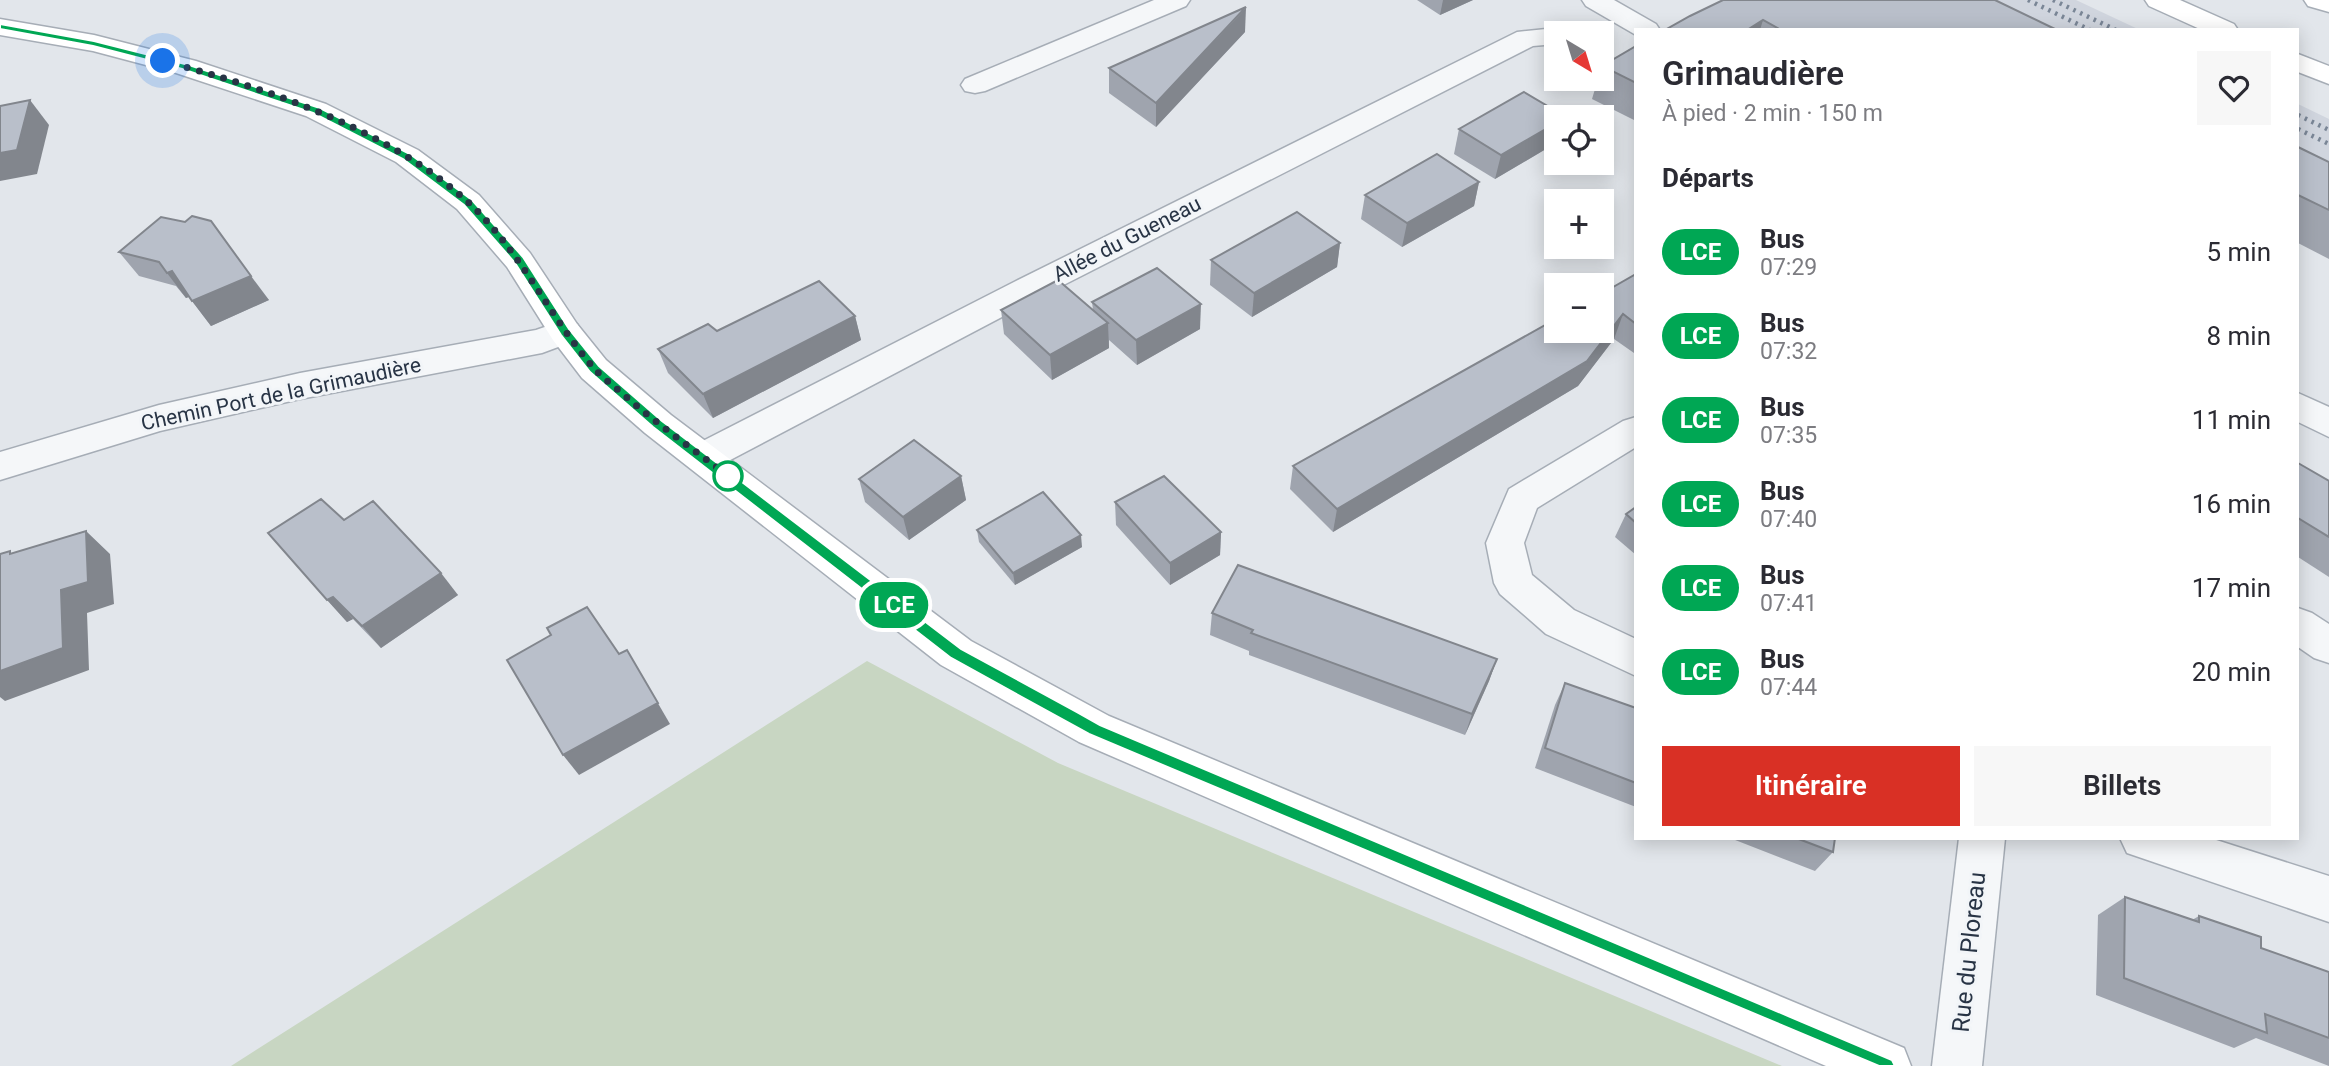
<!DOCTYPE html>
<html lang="fr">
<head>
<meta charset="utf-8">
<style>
	:root { --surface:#fff; --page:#f7f7f7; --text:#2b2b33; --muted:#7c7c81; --accent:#d93025 }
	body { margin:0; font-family:Roboto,sans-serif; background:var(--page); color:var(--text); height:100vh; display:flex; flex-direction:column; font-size:26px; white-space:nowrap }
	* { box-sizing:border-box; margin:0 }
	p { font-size:23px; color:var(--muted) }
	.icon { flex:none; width:38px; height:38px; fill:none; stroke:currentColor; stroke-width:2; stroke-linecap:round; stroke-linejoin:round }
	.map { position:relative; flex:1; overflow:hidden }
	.side { position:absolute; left:1634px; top:28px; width:665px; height:812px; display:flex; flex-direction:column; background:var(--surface); border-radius:0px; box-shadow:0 4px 18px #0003 }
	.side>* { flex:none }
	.badge { padding:0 14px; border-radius:23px; font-size:24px; line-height:46px }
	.needle { width:46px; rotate:142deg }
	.buttons { position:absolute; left:1544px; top:21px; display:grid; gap:14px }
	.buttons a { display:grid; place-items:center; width:70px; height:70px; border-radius:0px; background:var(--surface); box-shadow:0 4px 18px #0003; font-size:35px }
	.you { position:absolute; width:35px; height:35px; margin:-18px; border:5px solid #fff; border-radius:50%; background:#1a73e8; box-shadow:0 0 0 10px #1a73e833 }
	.map>.badge { position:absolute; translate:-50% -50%; box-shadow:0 0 0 4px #fff }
	h2 { padding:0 28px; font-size:26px; line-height:63px }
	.round { display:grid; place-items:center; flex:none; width:74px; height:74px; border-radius:0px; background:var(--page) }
	.headline { display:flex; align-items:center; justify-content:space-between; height:119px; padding:0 28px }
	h1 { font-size:33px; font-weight:600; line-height:52px }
	.action { display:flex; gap:14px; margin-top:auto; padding:14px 28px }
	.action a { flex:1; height:80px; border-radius:0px; background:var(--accent); color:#fff; font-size:28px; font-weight:600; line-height:80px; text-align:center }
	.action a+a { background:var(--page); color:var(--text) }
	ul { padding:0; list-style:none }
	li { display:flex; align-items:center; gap:21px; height:84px; padding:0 28px }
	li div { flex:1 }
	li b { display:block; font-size:26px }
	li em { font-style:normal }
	li .badge { min-width:77px; font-weight:700; text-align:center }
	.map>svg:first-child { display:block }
	.built { fill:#d0d5de }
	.green { fill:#c8d6c2 }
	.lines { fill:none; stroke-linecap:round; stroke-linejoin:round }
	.street-casing { stroke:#a6adb6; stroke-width:3 }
	.secondary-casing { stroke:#a6adb6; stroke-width:3 }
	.street { fill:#f5f7f9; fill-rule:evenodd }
	.secondary { fill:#fff; fill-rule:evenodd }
	.rail { stroke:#7a8696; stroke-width:4.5; stroke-dasharray:2.5 5; stroke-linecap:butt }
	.wall { fill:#9fa4ae }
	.shaded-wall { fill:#82868d }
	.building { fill:#b9bfca; stroke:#82868d; stroke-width:2 }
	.line { fill:#00a754; stroke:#fff; stroke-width:2 }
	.walk { stroke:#283445; stroke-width:7; stroke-dasharray:0 12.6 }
	.stop-dot { fill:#fff; stroke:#00a754; stroke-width:3.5 }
	.labels { text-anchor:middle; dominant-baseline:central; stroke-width:6; stroke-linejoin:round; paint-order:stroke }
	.street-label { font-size:21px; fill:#283445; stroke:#f2f5f8 }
	.near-street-label { font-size:24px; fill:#283445; stroke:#f2f5f8 }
</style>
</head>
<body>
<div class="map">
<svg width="2329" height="1066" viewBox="0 0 2329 1066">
	<rect width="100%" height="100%" fill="#e2e6eb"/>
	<g class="built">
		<polygon points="1930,0 2076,0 2140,30 1990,30"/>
		<polygon points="2298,104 2329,119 2329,196 2298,181"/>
	</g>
	<polygon class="green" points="867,661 1058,763 1782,1066 231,1066"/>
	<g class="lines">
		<defs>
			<g id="street">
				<polygon points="1154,0 1190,0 1186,6 985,91 975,93 965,91 961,85 965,79"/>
				<polygon points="1582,0 1614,0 1656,24 1660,30 1636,30 1636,35 1586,6"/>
				<polygon points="1556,28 1568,33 1556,33 1556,44 1533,46 1038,298 717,467 704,471 691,467 686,457 691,447 1014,282 1517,32"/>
				<polygon points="565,320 577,324 582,332 577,340 542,353 300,399 160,431 0,480 0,452 159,405 300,373 536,330"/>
				<polygon points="2298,393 2329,407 2329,437 2298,422"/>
				<polygon points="1636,417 1636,447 1537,508 1524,543 1532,575 1574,610 1636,639 1636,676 1546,634 1500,594 1494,583 1486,543 1509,489 1623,421"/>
				<polygon points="2298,608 2312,613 2329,624 2329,663 2314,658 2298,647"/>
				<polygon points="1959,838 2005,838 1982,1066 1932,1066"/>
				<polygon points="2120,838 2210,838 2329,876 2329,922 2127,853"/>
			</g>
			<g id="secondary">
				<polygon points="2145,0 2180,0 2234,24 2238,30 2202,30 2149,6"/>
				<polygon points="2304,0 2329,0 2329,12 2308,6"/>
				<polygon points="0,19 94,35 196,61 326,104 418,150 479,195 530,253 577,324 606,360 671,415 971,641 1109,716 1904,1048 1911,1066 1826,1066 1079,742 941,665 645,433 582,378 553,340 507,267 457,209 396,162 306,116 176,73 93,51 0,35"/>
				<polygon points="2298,54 2329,66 2329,84 2298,72"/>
			</g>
		</defs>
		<use href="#street" class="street-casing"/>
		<use href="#secondary" class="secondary-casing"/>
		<use href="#street" class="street"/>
		<use href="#secondary" class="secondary"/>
		<g class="rail">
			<polyline points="2028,0 2090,30"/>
			<polyline points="2053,0 2116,30"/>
			<polyline points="2298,115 2329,130"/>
			<polyline points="2298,129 2329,144"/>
		</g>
	</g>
	<g class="wall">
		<polygon points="1417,0 1473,0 1440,15"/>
		<polygon points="1690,16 2057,30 1665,30"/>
		<polygon points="1245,32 1156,127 1109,93 1109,68"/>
		<polygon points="1636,46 1636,121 1592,99 1598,79 1601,79 1602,66"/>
		<polygon points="1556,117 1556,143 1495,179 1454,154 1459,129"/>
		<polygon points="2298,147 2329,162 2329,259 2298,243"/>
		<polygon points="1479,182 1474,206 1402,247 1361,219 1365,195"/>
		<polygon points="161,217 269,300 211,326 189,297 186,298 176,286 139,276 119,252"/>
		<polygon points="1340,243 1337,267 1252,317 1210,285 1211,260"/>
		<polygon points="1636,274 1636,351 1634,353 1614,339 1578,386 1333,532 1290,489 1293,466"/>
		<polygon points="1092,302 1200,329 1137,365 1109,340 1109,348 1052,380 1004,334 1001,310 1093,310"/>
		<polygon points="855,316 861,340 713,418 668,373 658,349 717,331"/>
		<polygon points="2298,463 2329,481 2329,577 2298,557"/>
		<polygon points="961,476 966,500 909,540 865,502 859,479"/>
		<polygon points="1115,502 1221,532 1220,555 1170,585 1116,525"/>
		<polygon points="1636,507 1636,555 1615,537 1626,514"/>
		<polygon points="344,520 458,595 381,648 353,619 347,622 268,533"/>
		<polygon points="977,530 1082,547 1015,585 979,542"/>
		<polygon points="1212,613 1497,659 1489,681 1465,735 1249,655 1249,651 1210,635"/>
		<polygon points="1565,683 1636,708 1636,807 1535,768 1555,705"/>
		<polygon points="1730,838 1835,838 1833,852 1815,871"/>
		<polygon points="2125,897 2192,920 2199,916 2261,948 2329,972 2329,1066 2256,1038 2234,1048 2096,995 2098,915"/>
	</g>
	<g class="shaded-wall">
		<polygon points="1443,0 1473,0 1440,15"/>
		<polygon points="1246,8 1245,32 1156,127 1156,103"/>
		<polygon points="1763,20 1760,30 1747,30"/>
		<polygon points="30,100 49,125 37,174 0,181 0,153"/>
		<polygon points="1556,123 1556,143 1495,179 1501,155"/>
		<polygon points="1479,182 1474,206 1402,247 1407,223"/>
		<polygon points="1340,243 1337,267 1252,317 1254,293"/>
		<polygon points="172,271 191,296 186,298 167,273"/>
		<polygon points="251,276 269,300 211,326 192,301"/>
		<polygon points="1201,304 1200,329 1137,365 1136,340"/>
		<polygon points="1623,314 1614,339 1578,386 1333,532 1337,509"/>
		<polygon points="855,316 861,340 713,418 703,394"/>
		<polygon points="1108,323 1109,348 1052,380 1050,355"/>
		<polygon points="961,476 966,500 909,540 903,517"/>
		<polygon points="86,531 110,554 114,604 87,613 89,670 5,701 0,697 0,671 61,590"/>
		<polygon points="1221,532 1220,555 1170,585 1170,563"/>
		<polygon points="1081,535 1082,547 1015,585 1013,573"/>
		<polygon points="441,573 458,595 381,648 362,626"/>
		<polygon points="333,597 353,619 347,622 327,600"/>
		<polygon points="627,650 670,724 579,775 563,755"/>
		<polygon points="1497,659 1489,681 1465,735 1472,714"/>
	</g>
	<g class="building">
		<polygon points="1723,0 1995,0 2057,30 1781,30 1763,20 1747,30 1665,30 1690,16"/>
		<polygon points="1246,7 1156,103 1109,68"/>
		<polygon points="1636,46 1636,83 1602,66"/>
		<polygon points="1524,92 1566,117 1556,117 1556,123 1501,155 1459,129"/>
		<polygon points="30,100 17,150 0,153 0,106"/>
		<polygon points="2298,147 2329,162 2329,210 2298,195"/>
		<polygon points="1437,154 1479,182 1407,223 1365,195"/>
		<polygon points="1297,212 1340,243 1254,293 1211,260"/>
		<polygon points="192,216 211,221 251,276 192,301 172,271 167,273 159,262 119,252 161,217 185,222"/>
		<polygon points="1157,268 1201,304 1136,340 1092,302"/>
		<polygon points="1636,274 1636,324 1623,314 1587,361 1337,509 1293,466 1556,319 1556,331 1601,331 1601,294"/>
		<polygon points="1058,280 1108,323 1050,355 1001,310"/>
		<polygon points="819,281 855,316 703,394 658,349 708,324 717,331"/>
		<polygon points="914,440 961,476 903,517 859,479"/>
		<polygon points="2298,463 2329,481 2329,537 2298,518"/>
		<polygon points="1164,476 1221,532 1170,563 1115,502"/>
		<polygon points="1043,492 1081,535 1013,573 977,530"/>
		<polygon points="321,499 344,520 373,501 441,573 362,626 333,597 327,600 268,533"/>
		<polygon points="1636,507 1636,523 1626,514"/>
		<polygon points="86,531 88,582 61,590 63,648 0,671 0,554 10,551 10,554"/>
		<polygon points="1238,565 1497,659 1472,714 1251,633 1253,630 1212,613"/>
		<polygon points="587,607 619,654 627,650 658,703 563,755 507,660 551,635 547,628"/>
		<polygon points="1565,683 1636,708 1636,783 1545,748"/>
		<polygon points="1796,838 1835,838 1833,852"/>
		<polygon points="2125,897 2199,922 2199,916 2261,937 2261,948 2329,972 2329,1038 2265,1014 2267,1033 2124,978"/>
	</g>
	<polygon class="line" points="0,24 94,41 189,65 320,108 410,154 472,200 523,257 569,329 599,366 662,421 961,649 1077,712 1100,725 1892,1060 1895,1066 1879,1066 1089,734 951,658 653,427 590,372 561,335 515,263 464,205 403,159 313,113 182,69 93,46 0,29"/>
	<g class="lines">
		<path class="walk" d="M163 61C266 88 388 129 468 202 519 249 548 314 592 366 601 377 613 385 624 395 657 424 693 449 728 476"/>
	</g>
	<circle class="stop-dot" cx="728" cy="476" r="14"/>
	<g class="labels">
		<g class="street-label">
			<text transform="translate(1127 239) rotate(-27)">Allée du Gueneau</text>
			<text transform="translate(281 394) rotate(-12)">Chemin Port de la Grimaudière</text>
		</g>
		<g class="near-street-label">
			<text transform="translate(1969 952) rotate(-84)">Rue du Ploreau</text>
		</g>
	</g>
</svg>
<div class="buttons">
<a><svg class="needle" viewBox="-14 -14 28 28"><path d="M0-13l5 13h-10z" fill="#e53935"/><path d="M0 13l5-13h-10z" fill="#7c7c81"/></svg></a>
<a><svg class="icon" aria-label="locate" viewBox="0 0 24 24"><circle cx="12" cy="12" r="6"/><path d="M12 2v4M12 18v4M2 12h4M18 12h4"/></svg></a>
<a>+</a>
<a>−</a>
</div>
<div class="you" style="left:163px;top:61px"></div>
<b class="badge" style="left:894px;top:605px;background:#00a754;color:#fff">LCE</b>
<section class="side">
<div class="headline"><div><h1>Grimaudière</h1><p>À pied · 2 min · 150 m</p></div><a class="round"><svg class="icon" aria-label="heart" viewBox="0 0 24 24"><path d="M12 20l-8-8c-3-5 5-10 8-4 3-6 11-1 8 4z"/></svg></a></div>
<h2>Départs</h2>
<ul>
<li><span class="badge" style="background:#00a754;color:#fff">LCE</span><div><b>Bus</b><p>07:29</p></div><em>5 min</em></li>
<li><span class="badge" style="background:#00a754;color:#fff">LCE</span><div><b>Bus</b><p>07:32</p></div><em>8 min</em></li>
<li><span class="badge" style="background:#00a754;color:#fff">LCE</span><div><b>Bus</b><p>07:35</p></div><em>11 min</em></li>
<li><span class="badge" style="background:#00a754;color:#fff">LCE</span><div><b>Bus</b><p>07:40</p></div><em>16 min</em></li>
<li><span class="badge" style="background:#00a754;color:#fff">LCE</span><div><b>Bus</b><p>07:41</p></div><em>17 min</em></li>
<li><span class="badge" style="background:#00a754;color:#fff">LCE</span><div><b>Bus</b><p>07:44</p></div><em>20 min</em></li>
</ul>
<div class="action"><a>Itinéraire</a><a>Billets</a></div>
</section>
</div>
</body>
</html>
